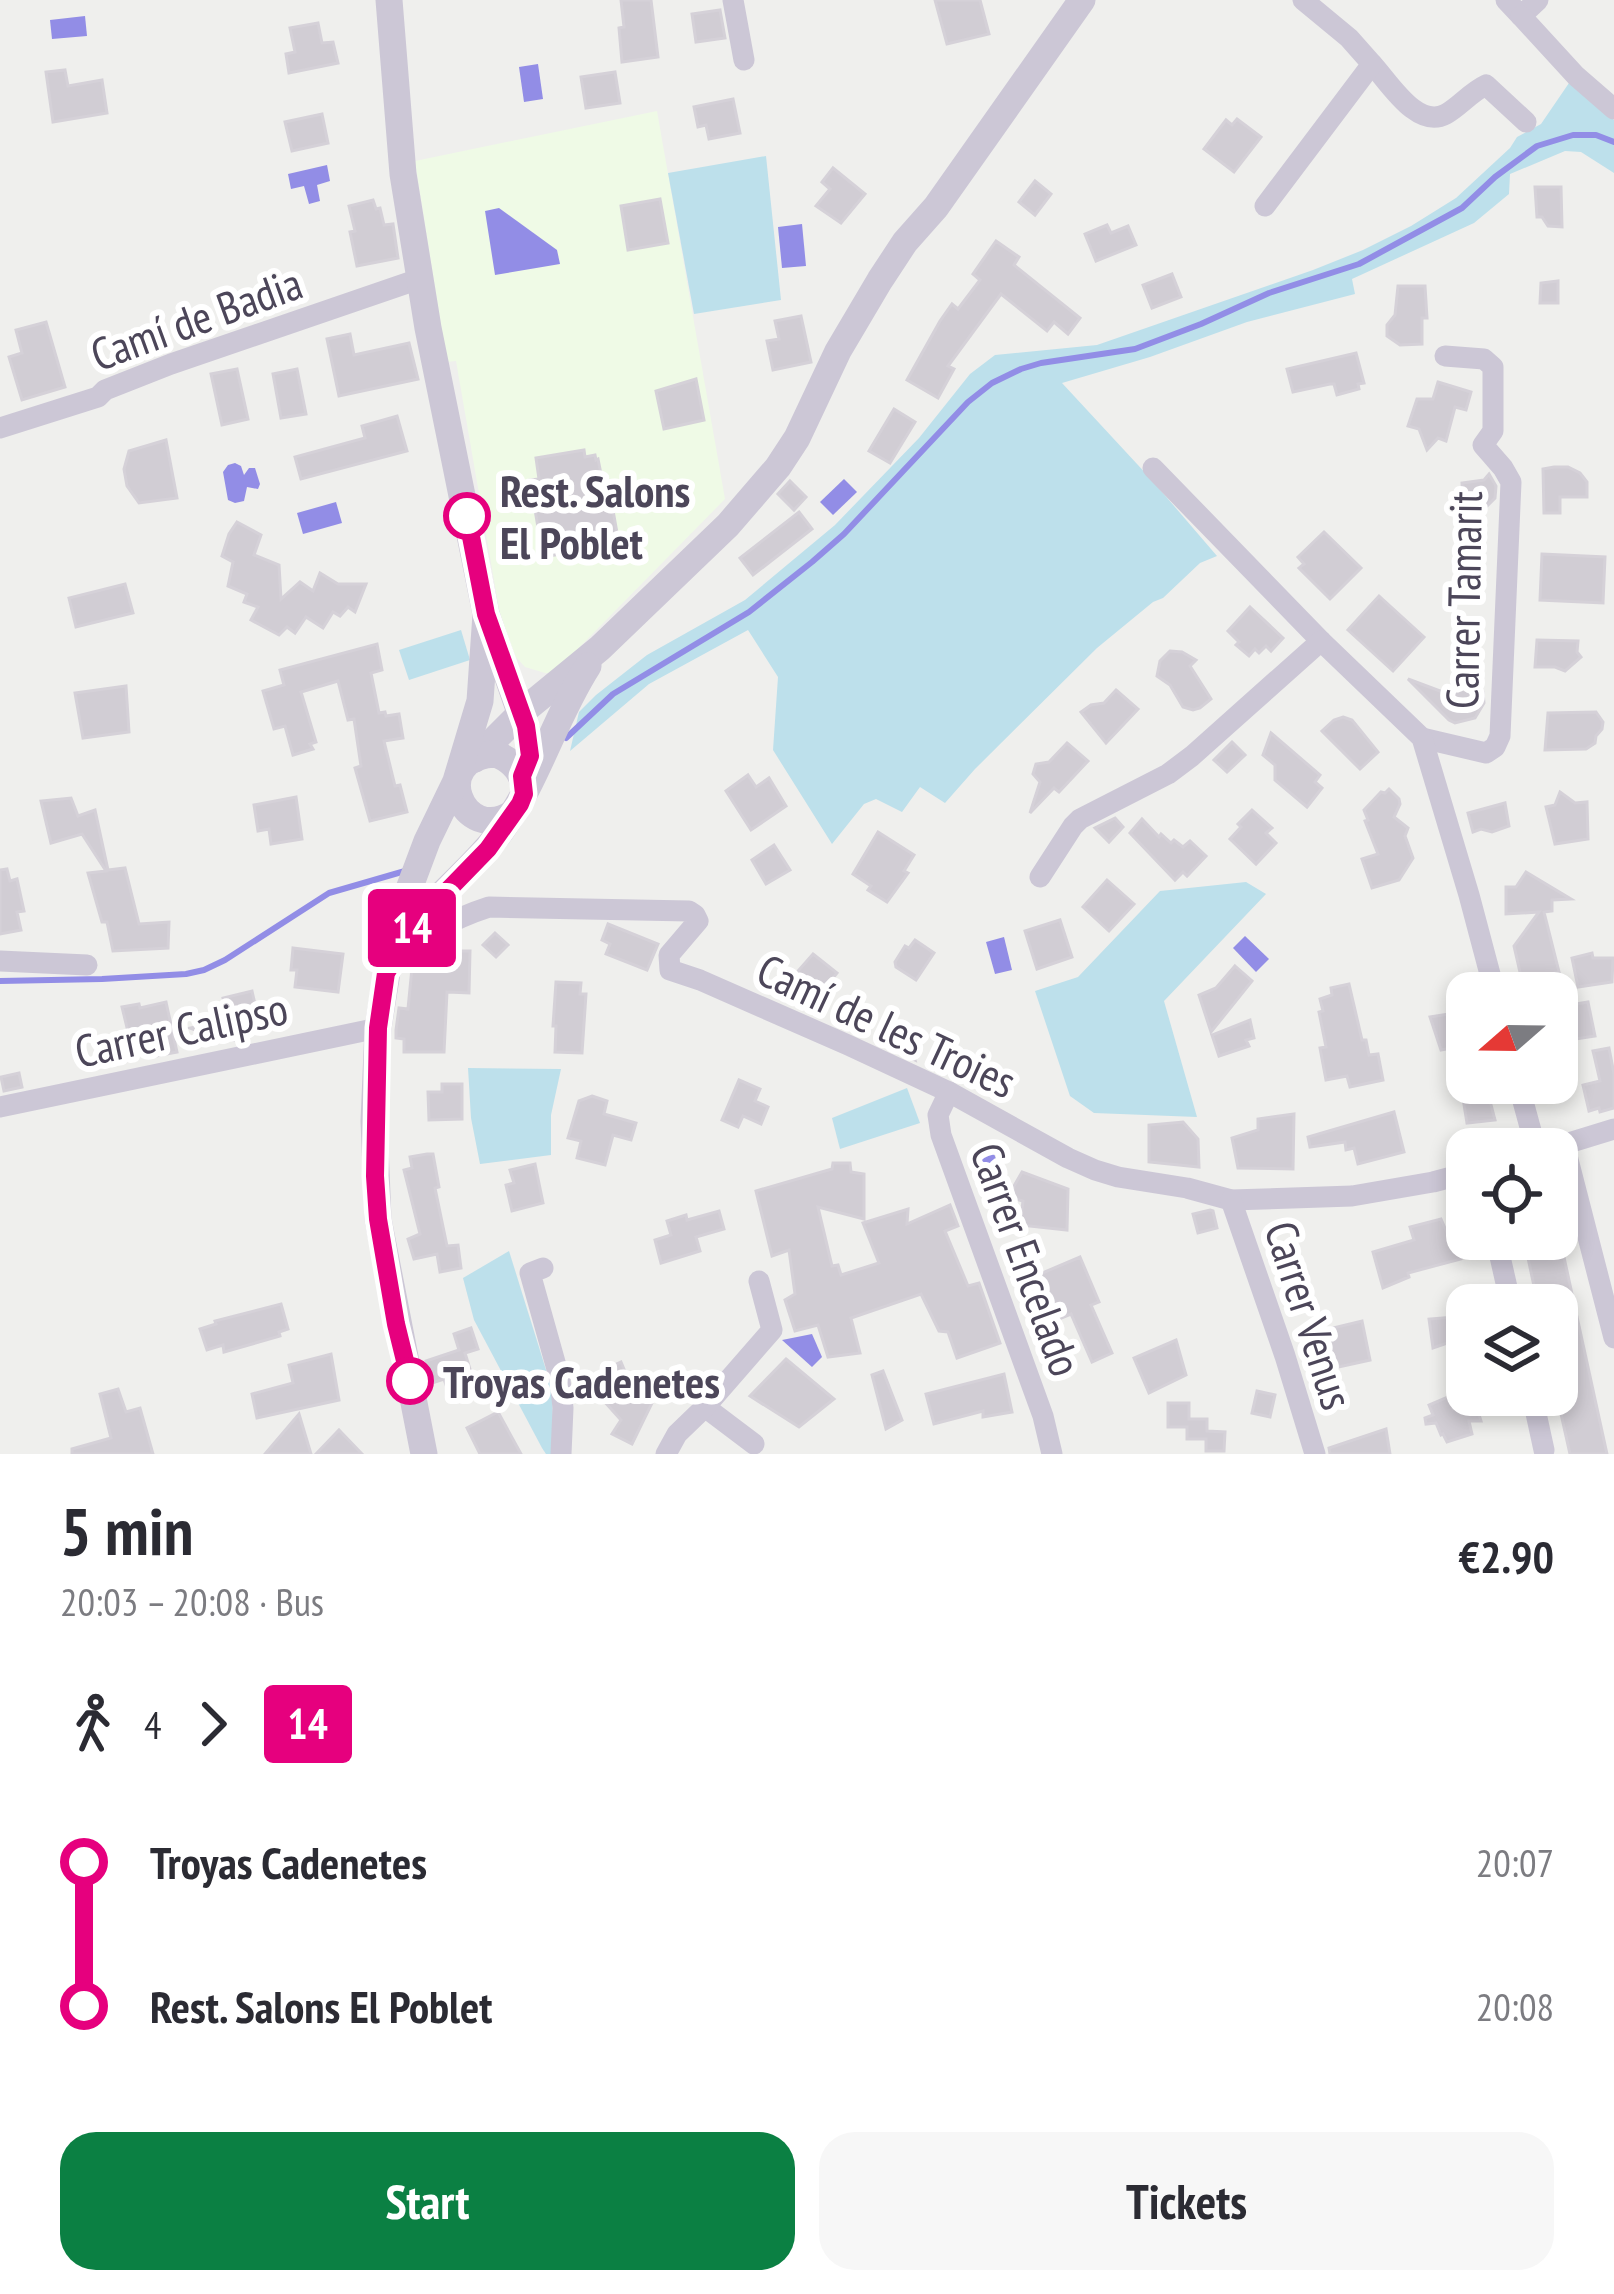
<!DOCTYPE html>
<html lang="en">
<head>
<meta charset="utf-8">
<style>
	:root { --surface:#fff; --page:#f7f7f7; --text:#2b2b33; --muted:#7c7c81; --accent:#0b8043 }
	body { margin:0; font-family:"PT Sans Narrow",sans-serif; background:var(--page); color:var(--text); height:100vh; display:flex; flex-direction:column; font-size:45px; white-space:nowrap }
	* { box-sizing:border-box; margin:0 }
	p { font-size:39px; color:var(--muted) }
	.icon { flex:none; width:66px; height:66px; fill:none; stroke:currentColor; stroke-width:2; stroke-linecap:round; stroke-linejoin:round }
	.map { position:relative; height:1454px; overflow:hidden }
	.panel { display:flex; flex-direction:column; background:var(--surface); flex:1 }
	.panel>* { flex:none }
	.badge { padding:0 24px; border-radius:9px; font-size:42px; line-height:78px }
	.needle { width:78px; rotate:250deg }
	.tools { position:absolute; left:1446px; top:972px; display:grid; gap:24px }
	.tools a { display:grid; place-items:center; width:132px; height:132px; border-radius:24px; background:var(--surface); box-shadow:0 6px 18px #0003; font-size:60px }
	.map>.badge { position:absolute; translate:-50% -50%; box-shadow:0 0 0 6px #fff }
	.legs { display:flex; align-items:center; gap:18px; height:132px; padding:0 60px; font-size:39px }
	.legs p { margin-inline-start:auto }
	.overview { display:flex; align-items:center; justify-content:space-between; height:204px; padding:0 60px }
	h1 { font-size:66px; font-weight:700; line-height:90px }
	.cta { display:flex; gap:24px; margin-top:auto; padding:24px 60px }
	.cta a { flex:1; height:138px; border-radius:36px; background:var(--accent); color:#fff; font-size:48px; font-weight:700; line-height:138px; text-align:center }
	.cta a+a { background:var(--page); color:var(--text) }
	ul { padding:0 60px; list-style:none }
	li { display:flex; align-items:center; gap:42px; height:144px; font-size:45px }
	li i { display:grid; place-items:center; width:18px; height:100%; margin:0 15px; background:currentColor }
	li i::after { content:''; width:30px; height:30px; margin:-15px; border:9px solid; border-radius:50%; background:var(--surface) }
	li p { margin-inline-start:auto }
	li:first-child i { background:linear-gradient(#0000 50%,currentColor 0) }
	li:last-child i { background:linear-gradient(currentColor 50%,#0000 0) }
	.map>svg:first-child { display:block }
	.commercial { fill:#effae6 }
	.green { fill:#bde0eb }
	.water { fill:#928de6 }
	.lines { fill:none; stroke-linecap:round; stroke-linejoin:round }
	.stream { stroke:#928de6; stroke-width:6 }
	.building { fill:#d1cdd4; stroke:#d5d1d8; stroke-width:3 }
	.minor { stroke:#ccc7d6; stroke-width:21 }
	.tertiary { stroke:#ccc7d6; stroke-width:27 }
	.line-1-casing { stroke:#fff; stroke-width:27 }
	.line-1 { stroke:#e6007e; stroke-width:18 }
	.stop-1-dot { fill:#fff; stroke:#e6007e; stroke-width:6 }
	.labels { text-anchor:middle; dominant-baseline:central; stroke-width:12; stroke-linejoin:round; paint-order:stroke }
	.street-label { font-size:45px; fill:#4c4659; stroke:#fff }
	.stop-label { font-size:45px; font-weight:bold; fill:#4c4659; stroke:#fff; text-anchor:start }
</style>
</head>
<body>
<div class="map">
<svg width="1614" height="1454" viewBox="0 0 1614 1454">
	<rect width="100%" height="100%" fill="#efefed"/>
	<polygon class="commercial" points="657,111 725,499 560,667 552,673 545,673 525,667 514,655 503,632 456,361 447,362 415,161"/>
	<g class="green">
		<polygon points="1569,83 1614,120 1614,173 1581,152 1565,151 1510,174 1509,194 1474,223 1352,279 1355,294 1247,322 1150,357 1062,383 1150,478 1217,556 1200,563 1163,598 1153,602 1097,648 975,769 945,803 920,787 902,812 876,799 864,804 832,844 773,750 778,677 748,630 649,684 570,751 579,712 596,695 647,655 745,600 835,525 919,438 970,374 995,355 1097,345 1313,270 1363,250 1411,226 1456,198 1510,148 1517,137 1541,124"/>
		<polygon points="766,156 781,300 694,314 668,173"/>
		<polygon points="461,630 470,660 409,680 399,650"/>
		<polygon points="1246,882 1266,894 1164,1001 1197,1117 1094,1113 1070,1096 1035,991 1078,977 1160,891"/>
		<polygon points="468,1068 561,1069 551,1115 551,1155 480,1164 471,1118"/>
		<polygon points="907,1088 920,1123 840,1149 832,1118"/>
		<polygon points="509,1251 552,1389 554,1454 546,1454 542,1448 474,1320 463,1278"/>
	</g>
	<g class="water">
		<polygon points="85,16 87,36 52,39 50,20"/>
		<polygon points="538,64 543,99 524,102 519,67"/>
		<polygon points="327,165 330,181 317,185 320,201 309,204 304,186 291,189 288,174"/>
		<polygon points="499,208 557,250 560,264 495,275 485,211"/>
		<polygon points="802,224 806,266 782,268 778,227"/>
		<polygon points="235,463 241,466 244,475 249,468 255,468 260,484 258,489 247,487 244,501 235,503 228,500 223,472 228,465"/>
		<polygon points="844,479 857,492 833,515 820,502"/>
		<polygon points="336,502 342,523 303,534 297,513"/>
		<polygon points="1245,936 1269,959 1256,972 1233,948"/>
		<polygon points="1004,937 1012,970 995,974 986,942"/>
		<polygon points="992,1149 1005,1181 989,1187 977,1155"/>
		<polygon points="812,1334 822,1357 812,1367 782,1340"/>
	</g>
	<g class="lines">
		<g class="stream">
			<polyline points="566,738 613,694 749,612 812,562 844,534 968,402 992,383 1021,369 1041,363 1135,349 1201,324 1269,293 1359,264 1462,208 1495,177 1537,146 1573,135 1596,135 1614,142"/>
			<polyline points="0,981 102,979 186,974 204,970 225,960 329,893 405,871"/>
		</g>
	</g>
	<g class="building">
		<polygon points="621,0 651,0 658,57 622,62 619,28 624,27"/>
		<polygon points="935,0 980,0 989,34 947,44"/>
		<polygon points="720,10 725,38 696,42 692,14"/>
		<polygon points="318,23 322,43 333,42 338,63 289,73 286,54 295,52 290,28"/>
		<polygon points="65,70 68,86 102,80 107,113 53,122 46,72"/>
		<polygon points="615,72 620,103 586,108 581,77"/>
		<polygon points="733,99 740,133 709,139 706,125 698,127 694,107"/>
		<polygon points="322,114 328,143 292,151 285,122"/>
		<polygon points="1237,119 1261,137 1234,172 1204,149 1226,120 1232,125"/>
		<polygon points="833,168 865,194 841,223 816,206 830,189 822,182"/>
		<polygon points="1035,181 1051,194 1035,215 1019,202"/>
		<polygon points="1535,187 1561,187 1562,227 1548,226 1542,217 1537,217"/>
		<polygon points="660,199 668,243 628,250 621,206"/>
		<polygon points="373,200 376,209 380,208 384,225 393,224 398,258 357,266 350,232 355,231 349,206"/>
		<polygon points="1107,225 1111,233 1128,226 1136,245 1096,261 1085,234"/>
		<polygon points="996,241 1019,257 1014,265 1080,318 1068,334 1054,322 1047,331 1001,294 948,366 954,369 938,398 907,380 940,321 952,304 958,309 980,280 973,274"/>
		<polygon points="1172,274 1181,297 1152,308 1143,285"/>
		<polygon points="1558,281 1558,303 1540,303 1541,283"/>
		<polygon points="1398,286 1425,286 1427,318 1422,318 1422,344 1400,345 1387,336 1387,325 1395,315"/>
		<polygon points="801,316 811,362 773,370 767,341 779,339 775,321"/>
		<polygon points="46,322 65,387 22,400 9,357 22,353 16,330"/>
		<polygon points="350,334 354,355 409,343 418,379 339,396 327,339"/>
		<polygon points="1356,353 1364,383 1358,384 1359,389 1337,395 1334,384 1330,384 1293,392 1287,369"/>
		<polygon points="237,369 248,419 222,425 211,374"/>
		<polygon points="297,369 306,414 281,418 273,374"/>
		<polygon points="696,379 704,420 664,429 656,391"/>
		<polygon points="1438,382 1471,392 1466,410 1455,407 1446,441 1438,438 1427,450 1419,429 1408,426 1417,399 1433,399"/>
		<polygon points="894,409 915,422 890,463 869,451"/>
		<polygon points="397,416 407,451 301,479 295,457 365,438 362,426"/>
		<polygon points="166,440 177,498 139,503 127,486 124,469 129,451"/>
		<polygon points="584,450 585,457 595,455 596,460 598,459 604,489 609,488 619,544 543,557 530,480 539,479 536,458"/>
		<polygon points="1554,467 1568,467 1580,473 1587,482 1587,497 1560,497 1560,513 1544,513 1543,469"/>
		<polygon points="1489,474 1496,486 1495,498 1480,513 1481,520 1464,521 1462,483 1484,480"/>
		<polygon points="790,481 806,497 794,510 778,494"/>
		<polygon points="799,512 812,529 753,575 740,558"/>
		<polygon points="237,522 261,535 254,555 279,565 281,599 300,582 313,591 320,573 338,584 366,584 355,612 348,607 340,616 333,612 323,628 306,617 295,633 287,627 279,635 251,620 258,607 244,602 247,594 228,586 233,562 222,556 229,534"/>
		<polygon points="1324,532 1361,568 1330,599 1299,568 1304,564 1298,557"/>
		<polygon points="1542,554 1605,557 1603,603 1540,600"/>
		<polygon points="125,584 133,613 76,627 69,598"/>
		<polygon points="1379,596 1424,637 1393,671 1348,630"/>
		<polygon points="1250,607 1283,638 1271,651 1266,646 1259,653 1255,649 1249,656 1236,645 1239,642 1228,631"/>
		<polygon points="1537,640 1578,641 1577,652 1581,657 1565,671 1555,667 1535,667"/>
		<polygon points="377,644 382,670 371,673 379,713 385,712 386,716 399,714 403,738 384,741 395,786 400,785 407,812 370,821 355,768 361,766 354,719 348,720 338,681 301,692 316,742 310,744 313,749 293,755 285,726 274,729 263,691 284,685 280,670"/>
		<polygon points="1170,651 1182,652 1196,660 1190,666 1211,699 1200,708 1193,710 1183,707 1170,685 1157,676 1160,661"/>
		<polygon points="1408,679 1448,694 1453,680 1483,692 1484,703 1475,718 1455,723 1449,720"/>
		<polygon points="126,686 129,732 83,738 75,693"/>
		<polygon points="1116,690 1138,709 1106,743 1081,712 1091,705 1104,703"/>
		<polygon points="1596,712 1603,722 1602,729 1596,736 1595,743 1586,749 1545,750 1548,713"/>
		<polygon points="1343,717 1352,720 1378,752 1360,769 1322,731 1334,720"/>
		<polygon points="1271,733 1320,775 1315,782 1322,788 1307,807 1275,780 1275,765 1263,755"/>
		<polygon points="1232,742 1245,755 1227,772 1214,760"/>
		<polygon points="1067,743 1088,761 1059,792 1054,788 1030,813 1040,782 1033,774 1036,764 1049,762"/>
		<polygon points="748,775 756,787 769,778 786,806 751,830 726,791"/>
		<polygon points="1389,789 1399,799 1400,804 1394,817 1408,828 1405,836 1413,858 1399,880 1372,888 1362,859 1378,854 1365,821 1368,820 1364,810 1381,792 1385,793"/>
		<polygon points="1560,792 1575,803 1587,802 1588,839 1555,844 1546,807 1555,805"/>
		<polygon points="296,797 302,839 271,844 269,829 258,831 254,805"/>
		<polygon points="71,798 78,816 95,810 108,870 125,868 139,924 169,922 168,948 113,951 107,922 102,922 88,873 106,871 82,834 51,843 41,801"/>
		<polygon points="1505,803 1509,826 1492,832 1481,829 1473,832 1468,813"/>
		<polygon points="1252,810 1272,828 1266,833 1276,843 1256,864 1230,839 1241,827 1238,824"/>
		<polygon points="1115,818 1123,827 1109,842 1095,828"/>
		<polygon points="1142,819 1159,837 1161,834 1171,843 1174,840 1183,847 1190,841 1206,856 1187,876 1183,872 1175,880 1130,833"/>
		<polygon points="878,832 914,855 904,871 908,873 887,902 868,890 871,886 853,874"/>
		<polygon points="774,845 790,870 766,884 752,860"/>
		<polygon points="7,869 10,881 17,879 24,911 17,912 21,930 0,934 0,870"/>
		<polygon points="1526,872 1571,899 1552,900 1552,911 1544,912 1559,972 1522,981 1514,946 1539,912 1506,914 1506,887 1516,887"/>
		<polygon points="1107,880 1134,904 1109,931 1083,907"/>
		<polygon points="1060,920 1072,957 1037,969 1025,931"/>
		<polygon points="608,924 658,944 647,970 606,954 610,944 602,940"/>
		<polygon points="495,933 508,945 496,957 483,945"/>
		<polygon points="915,940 934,953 916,980 896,967 895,962 905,946 909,948"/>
		<polygon points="293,948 343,954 338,992 295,987 297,970 291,970"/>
		<polygon points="441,951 470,951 469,993 447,992 444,1052 404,1052 404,1039 396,1038 396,1030 399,1008 408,1009 412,968 418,962 441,963"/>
		<polygon points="1592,953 1593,958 1613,958 1612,982 1578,987 1572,958"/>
		<polygon points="813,954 837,973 809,1008 784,987"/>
		<polygon points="1235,966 1252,981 1211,1032 1199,995 1216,988"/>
		<polygon points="556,982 581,983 580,994 586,994 582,1053 555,1052 556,1026 553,1026"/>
		<polygon points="1349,984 1362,1040 1366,1040 1369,1055 1378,1054 1383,1080 1350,1087 1347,1076 1326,1080 1320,1048 1326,1047 1319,1012 1323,1011 1320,999 1332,995 1331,988"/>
		<polygon points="252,991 259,1022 245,1025 247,1035 238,1040 224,1040 190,1028 228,1020 223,998"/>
		<polygon points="166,1002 177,1052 156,1056 155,1052 139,1055 135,1039 130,1040 122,1007 139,1004 140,1008"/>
		<polygon points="1588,1002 1595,1036 1562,1041 1561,1037 1557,1038 1557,1013 1571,1011 1570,1005"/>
		<polygon points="1462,1012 1467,1026 1467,1045 1441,1050 1430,1017"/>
		<polygon points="1250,1020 1254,1038 1246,1040 1249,1046 1219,1056 1212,1035"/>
		<polygon points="907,1030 915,1060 882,1044 886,1036"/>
		<polygon points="1609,1048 1614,1074 1614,1108 1600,1112 1599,1108 1589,1111 1583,1085 1600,1081 1593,1051"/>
		<polygon points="19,1073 22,1087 4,1091 1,1077"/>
		<polygon points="739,1080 760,1089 755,1101 768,1107 761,1124 743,1116 738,1127 722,1120"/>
		<polygon points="442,1084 462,1084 462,1119 429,1120 428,1092 442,1092"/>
		<polygon points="1486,1086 1495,1120 1467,1123 1462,1092"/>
		<polygon points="592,1096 607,1101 604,1114 636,1123 631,1140 613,1135 605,1165 577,1158 581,1141 568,1138 579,1101"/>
		<polygon points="1394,1112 1404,1152 1358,1164 1354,1148 1346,1150 1345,1142 1310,1147 1308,1137"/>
		<polygon points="1294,1114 1293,1169 1238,1168 1232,1138 1258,1130 1258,1119"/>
		<polygon points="1183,1122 1198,1139 1199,1167 1149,1162 1149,1125"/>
		<polygon points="427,1154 433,1154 439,1187 435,1188 447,1246 458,1245 461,1268 440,1272 437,1254 414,1259 408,1239 420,1234 404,1170 412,1168 410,1157"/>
		<polygon points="833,1163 850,1163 851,1172 864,1174 864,1219 818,1207 832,1266 838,1265 841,1275 879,1263 863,1223 908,1209 907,1224 950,1205 958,1226 945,1231 968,1286 979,1283 1000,1343 957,1358 948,1332 939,1331 921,1294 851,1318 860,1353 828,1357 818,1325 795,1331 785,1300 795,1294 789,1250 772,1256 756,1191 832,1169"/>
		<polygon points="535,1164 543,1203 512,1211 506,1185 514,1183 510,1170"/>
		<polygon points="1022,1172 1068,1189 1067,1230 1020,1225 1023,1201 1012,1198 1014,1186"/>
		<polygon points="1210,1210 1213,1211 1217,1228 1198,1233 1193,1214"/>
		<polygon points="719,1211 724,1229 696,1237 700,1251 661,1263 655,1240 671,1235 667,1221 686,1215 687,1220"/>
		<polygon points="1441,1219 1448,1235 1467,1230 1470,1250 1461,1259 1408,1273 1409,1277 1383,1288 1373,1252 1414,1240 1410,1227"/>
		<polygon points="1524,1239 1560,1239 1607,1454 1570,1454 1557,1396 1557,1305 1538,1305"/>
		<polygon points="1080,1257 1099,1302 1091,1305 1112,1353 1092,1362 1071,1314 1054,1321 1043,1295 1048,1293 1040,1274"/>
		<polygon points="281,1304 288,1329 279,1332 280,1336 224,1352 223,1345 207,1350 200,1329 216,1324 215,1321"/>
		<polygon points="1454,1317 1459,1339 1433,1348 1429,1319"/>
		<polygon points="1362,1321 1370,1360 1325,1370 1316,1332"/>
		<polygon points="471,1328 478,1349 465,1353 474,1382 448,1391 444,1379 432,1383 426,1361 459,1350 454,1334"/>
		<polygon points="1176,1340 1186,1375 1149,1393 1134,1358"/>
		<polygon points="331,1354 339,1400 257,1418 252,1394 293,1383 289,1365"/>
		<polygon points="786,1359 834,1399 799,1427 750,1396"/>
		<polygon points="621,1362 629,1381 640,1379 652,1403 632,1444 612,1434 621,1420 595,1391 606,1369"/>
		<polygon points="883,1371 902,1420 886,1429 872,1375"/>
		<polygon points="1004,1374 1012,1412 983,1417 983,1411 934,1424 926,1394"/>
		<polygon points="118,1389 126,1412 140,1408 153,1454 72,1454 72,1449 111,1438 100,1394"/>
		<polygon points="1257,1391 1275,1395 1270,1417 1252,1413"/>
		<polygon points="1450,1396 1453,1409 1475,1402 1481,1421 1469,1421 1472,1434 1447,1442 1443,1434 1441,1435 1436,1423 1426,1424 1425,1418 1433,1415 1429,1405"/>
		<polygon points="1168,1403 1189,1403 1189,1419 1207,1419 1207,1431 1225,1432 1224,1451 1206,1451 1206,1439 1187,1439 1187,1427 1168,1427"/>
		<polygon points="498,1412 521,1454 480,1454 467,1428"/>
		<polygon points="299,1414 311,1454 265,1454"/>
		<polygon points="1386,1429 1390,1454 1330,1454 1329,1448"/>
		<polygon points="339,1430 362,1454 316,1454"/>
	</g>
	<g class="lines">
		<g class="minor">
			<polyline points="733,0 744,60"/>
			<polyline points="1506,0 1521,16 1538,0"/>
			<polyline points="1521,16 1576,76 1614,109"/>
			<path d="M1372 64C1389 82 1417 130 1446 114 1460 106 1471 92 1486 85L1526 122"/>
			<polyline points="1265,206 1372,64 1349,38 1303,0"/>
			<polyline points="0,428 98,397 105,390 171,364 419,279"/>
			<polyline points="1153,468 1321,641"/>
			<polyline points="1422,738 1486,753 1495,747 1500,736 1511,482 1503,468 1483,445 1493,431 1493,367 1484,359 1445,356"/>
			<polyline points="1040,877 1073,826 1080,819 1168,774 1192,756 1321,641 1422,738 1469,895 1495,993"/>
			<path d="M398 959C424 934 455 918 489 907L689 911 695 915 698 921 669 955 670 970 700 980 848 1045 949 1092 1068 1158 1095 1170 1118 1177 1187 1188 1231 1200 1352 1196 1433 1182 1467 1173"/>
			<polyline points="0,961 87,965"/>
			<polyline points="1518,1083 1536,1149"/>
			<polyline points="949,1092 938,1115 941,1135 1043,1416 1052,1454"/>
			<polyline points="0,1107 378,1028"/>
			<polyline points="1564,1144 1614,1338"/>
			<polyline points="1549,1149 1614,1129"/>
			<polyline points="1231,1200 1285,1356 1315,1454"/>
			<polyline points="1496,1239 1511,1305"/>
			<polyline points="543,1268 530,1273 560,1380 563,1408 561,1454"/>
			<polyline points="1532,1395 1544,1450"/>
			<polyline points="705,1407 754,1444"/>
			<polyline points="666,1454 677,1434 705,1407 772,1330 759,1281"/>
		</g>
		<g class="tertiary">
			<polyline points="389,0 403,174 428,328 486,614 529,738 530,756 522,776"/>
			<polyline points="475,759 522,712 600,648 728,525 778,467 797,438 838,351 880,280 905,242 936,207 1082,0"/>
			<path d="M513 813C462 847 427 756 496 754 511 760 522 770 524 787"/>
			<path d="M398 950C423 903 470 874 501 831 538 780 554 719 588 666"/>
			<polyline points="424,1454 378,1219 374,1121 378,1028 394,929 427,841 456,781 480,701 486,614"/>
		</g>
	</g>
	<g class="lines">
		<defs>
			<polyline id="line-1" points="410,1381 396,1324 378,1219 375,1176 378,1028 386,973 417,922 488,849 520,804 524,794 522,776 530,756 526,726 486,614 467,516"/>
		</defs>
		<use href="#line-1" class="line-1-casing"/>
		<use href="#line-1" class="line-1"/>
	</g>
	<g class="stop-1-dot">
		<circle cx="467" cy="516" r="21"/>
		<circle cx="410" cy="1381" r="21"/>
	</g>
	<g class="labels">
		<g class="street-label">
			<text transform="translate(196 318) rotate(-20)">Camí de Badia</text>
			<text transform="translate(1463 600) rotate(-89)">Carrer Tamarit</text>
			<text transform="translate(887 1025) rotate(25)">Camí de les Troies</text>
			<text transform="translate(181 1029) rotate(-12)">Carrer Calipso</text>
			<text transform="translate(1027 1259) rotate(70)">Carrer Encelado</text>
			<text transform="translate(1310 1315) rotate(72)">Carrer Venus</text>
		</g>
		<g class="stop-label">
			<text x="500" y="490">Rest. Salons<tspan x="500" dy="52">El Poblet</tspan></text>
			<text x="443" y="1381">Troyas Cadenetes</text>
		</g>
	</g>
</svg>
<div class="tools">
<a><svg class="needle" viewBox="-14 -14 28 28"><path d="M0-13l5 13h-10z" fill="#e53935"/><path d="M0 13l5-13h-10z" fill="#7c7c81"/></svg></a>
<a><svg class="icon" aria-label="locate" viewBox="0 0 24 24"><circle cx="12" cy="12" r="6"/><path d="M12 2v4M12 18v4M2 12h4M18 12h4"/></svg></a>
<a><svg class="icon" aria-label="layers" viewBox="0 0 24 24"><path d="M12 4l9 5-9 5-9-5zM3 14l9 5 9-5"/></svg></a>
</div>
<b class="badge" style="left:412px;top:928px;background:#e6007e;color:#fff">14</b>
</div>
<section class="panel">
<div class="overview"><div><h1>5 min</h1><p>20:03 – 20:08 · Bus</p></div><b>€2.90</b></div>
<div class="legs"><svg class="icon" aria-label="walk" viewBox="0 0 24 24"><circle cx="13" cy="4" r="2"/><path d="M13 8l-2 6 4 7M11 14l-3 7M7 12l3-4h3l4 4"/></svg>4<svg class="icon" aria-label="forward" viewBox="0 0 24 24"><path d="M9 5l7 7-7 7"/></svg><b class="badge" style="background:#e6007e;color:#fff">14</b></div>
<ul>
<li><i style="color:#e6007e"></i><b>Troyas Cadenetes</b><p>20:07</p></li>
<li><i style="color:#e6007e"></i><b>Rest. Salons El Poblet</b><p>20:08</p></li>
</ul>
<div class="cta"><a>Start</a><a>Tickets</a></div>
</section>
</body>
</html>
